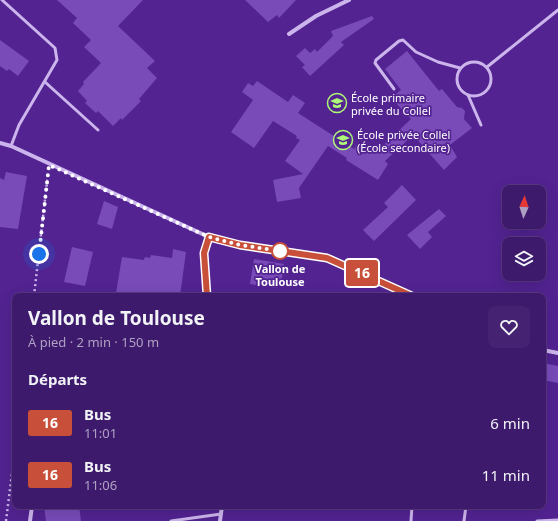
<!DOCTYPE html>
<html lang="fr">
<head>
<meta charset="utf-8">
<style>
	:root { --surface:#3e1a6d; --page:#452372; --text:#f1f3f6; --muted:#ada1c2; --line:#573880 }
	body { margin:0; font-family:"Noto Sans",sans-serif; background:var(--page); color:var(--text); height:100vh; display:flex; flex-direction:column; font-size:15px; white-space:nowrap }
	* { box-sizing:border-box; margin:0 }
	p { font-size:13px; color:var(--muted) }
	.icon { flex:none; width:22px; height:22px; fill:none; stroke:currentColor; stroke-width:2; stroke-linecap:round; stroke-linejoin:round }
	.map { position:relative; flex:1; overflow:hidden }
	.sheet { position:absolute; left:12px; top:293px; width:534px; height:216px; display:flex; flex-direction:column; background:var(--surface); border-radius:8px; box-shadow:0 4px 16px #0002,0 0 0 1px var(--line) }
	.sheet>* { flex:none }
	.badge { padding:0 8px; border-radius:3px; font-size:14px; line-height:26px }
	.needle { width:26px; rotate:3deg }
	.fabs { position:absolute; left:502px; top:185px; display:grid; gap:8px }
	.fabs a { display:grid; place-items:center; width:44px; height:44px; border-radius:8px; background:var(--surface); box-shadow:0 4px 16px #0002,0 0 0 1px var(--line); font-size:20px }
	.you { position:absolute; width:20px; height:20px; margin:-10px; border:3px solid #fff; border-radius:50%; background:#1a73e8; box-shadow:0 0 0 6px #1a73e833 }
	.map>.badge { position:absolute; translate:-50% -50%; box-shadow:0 0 0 2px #fff }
	h2 { padding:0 16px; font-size:15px; line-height:36px }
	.round { display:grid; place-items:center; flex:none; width:42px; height:42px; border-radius:8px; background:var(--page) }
	.head { display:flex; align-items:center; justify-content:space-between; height:68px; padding:0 16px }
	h1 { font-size:19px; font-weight:700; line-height:30px }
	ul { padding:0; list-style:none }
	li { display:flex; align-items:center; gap:12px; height:52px; padding:0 16px }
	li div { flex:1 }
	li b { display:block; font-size:15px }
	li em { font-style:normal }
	li .badge { min-width:44px; font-weight:700; text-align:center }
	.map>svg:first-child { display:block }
	.building { fill:#784bb8 }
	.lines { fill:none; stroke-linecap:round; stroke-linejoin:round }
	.path { stroke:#ccb5ec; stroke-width:2.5; stroke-dasharray:2 3; stroke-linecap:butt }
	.lane { stroke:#ccb5ec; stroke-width:3 }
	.street { stroke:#ccb5ec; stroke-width:4 }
	.line-casing { stroke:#fff; stroke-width:9 }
	.line { stroke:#c84f39; stroke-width:6 }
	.walk { stroke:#fff; stroke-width:4; stroke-dasharray:0 7.2 }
	.stop-dot { fill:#fff; stroke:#c84f39; stroke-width:2 }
	.labels { text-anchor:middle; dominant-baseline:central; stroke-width:3.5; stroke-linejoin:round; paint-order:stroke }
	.poi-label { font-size:11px; fill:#fff; stroke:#522391; text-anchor:start }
	.stop-label { font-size:11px; font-weight:bold; fill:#fff; stroke:#522391 }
</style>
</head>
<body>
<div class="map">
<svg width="558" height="521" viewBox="0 0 558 521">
	<rect width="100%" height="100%" fill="#522391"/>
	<g class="building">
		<polygon points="57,0 143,0 118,26 155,61 147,68 157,78 139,99 141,101 122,120 121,118 113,126 98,111 96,113 85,103 87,101 78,91 84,84 83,82 101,63 84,47 91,40 73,23 77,18"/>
		<polygon points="245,0 296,0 279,18 277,15 268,22"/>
		<polygon points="372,16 374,19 341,42 344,45 310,76 302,67 305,65 296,56 305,48 310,53 315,49 317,52 333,36 331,31"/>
		<polygon points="0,40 29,61 18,76 9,69 7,71 0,66"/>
		<polygon points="407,51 439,91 442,89 457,107 462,108 465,111 464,119 472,128 450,145 457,157 444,170 413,135 385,161 388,164 378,180 346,160 347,158 328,146 299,188 301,198 277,202 273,180 303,174 285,161 300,140 296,138 297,136 273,121 254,148 231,132 253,100 242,92 248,83 253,86 257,81 288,102 293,95 305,103 298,113 354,149 357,144 374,154 411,119 391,98 401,90 385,69"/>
		<polygon points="6,172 27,176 18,229 0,227 0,178 4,180"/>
		<polygon points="402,185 416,200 374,241 363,230 388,207 384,203"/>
		<polygon points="104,201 118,207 112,229 97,224"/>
		<polygon points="439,209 446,216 428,232 432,237 420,249 407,235"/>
		<polygon points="72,247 93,252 85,286 64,282"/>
		<polygon points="173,249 186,252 180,296 133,296 116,293 122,257 144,260 145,257 150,258 151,255 172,258"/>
		<polygon points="254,259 284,264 281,285 276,288 250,284"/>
		<polygon points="543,363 558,366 558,383 543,380"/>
		<polygon points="44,506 79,506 81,521 46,521"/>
	</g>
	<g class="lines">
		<g class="path">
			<polyline points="34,296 48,173"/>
			<polyline points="6,521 15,449"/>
		</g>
		<g class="lane">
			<polyline points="2,0 55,48 57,60 19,125 11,146"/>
			<circle cx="474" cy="79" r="17"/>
			<polyline points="487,67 558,10"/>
			<polyline points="45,82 98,130"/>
			<polyline points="394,89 375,63 376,60 399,41 403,40 416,52 438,62 460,68"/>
			<polyline points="468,95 481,125"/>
			<polyline points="171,521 221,514"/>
			<polyline points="411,521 412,506"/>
			<polyline points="464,521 466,506"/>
			<polyline points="537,521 558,520"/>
		</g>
		<g class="street">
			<polyline points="289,34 316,16 349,0"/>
			<polyline points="0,143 11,146 209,237 240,245 327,258 412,296"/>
			<polyline points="207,296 204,253 209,237"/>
			<polyline points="543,350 558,353"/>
			<polyline points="30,521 32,506"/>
			<polyline points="220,521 222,506"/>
		</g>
	</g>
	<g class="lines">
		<defs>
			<polyline id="line" points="207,296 204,253 209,237 240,245 327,258 412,296"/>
		</defs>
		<use href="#line" class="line-casing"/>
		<use href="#line" class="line"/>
		<polyline class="walk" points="39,254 49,165 209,237 240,245 280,251"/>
	</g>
	<defs>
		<symbol id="school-ring" viewBox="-11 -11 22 22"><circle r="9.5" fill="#522391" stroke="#aef778" stroke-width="1.5"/><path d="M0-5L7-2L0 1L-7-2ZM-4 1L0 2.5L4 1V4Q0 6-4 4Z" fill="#aef778"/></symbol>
	</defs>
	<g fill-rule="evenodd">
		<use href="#school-ring" x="326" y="92" width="22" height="22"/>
		<use href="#school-ring" x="332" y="129" width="22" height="22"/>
	</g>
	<circle class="stop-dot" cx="280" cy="251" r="8"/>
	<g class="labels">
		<g class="poi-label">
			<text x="351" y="97">École primaire<tspan x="351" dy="13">privée du Collel</tspan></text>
			<text x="357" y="134">École privée Collel<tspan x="357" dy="13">(École secondaire)</tspan></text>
		</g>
		<g class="stop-label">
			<text x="280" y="268">Vallon de<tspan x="280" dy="13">Toulouse</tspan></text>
		</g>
	</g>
</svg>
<div class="fabs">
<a><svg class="needle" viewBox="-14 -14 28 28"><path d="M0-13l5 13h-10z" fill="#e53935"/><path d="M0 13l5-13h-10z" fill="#ada1c2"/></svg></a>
<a><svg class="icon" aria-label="layers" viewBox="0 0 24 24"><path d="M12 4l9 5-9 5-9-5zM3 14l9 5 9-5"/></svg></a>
</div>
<div class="you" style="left:39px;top:254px"></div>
<b class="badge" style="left:362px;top:273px;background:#c84f39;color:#fff">16</b>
<section class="sheet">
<div class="head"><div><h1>Vallon de Toulouse</h1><p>À pied · 2 min · 150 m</p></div><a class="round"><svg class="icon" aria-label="heart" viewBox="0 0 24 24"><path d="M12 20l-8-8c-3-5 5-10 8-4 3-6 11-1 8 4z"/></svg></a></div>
<h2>Départs</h2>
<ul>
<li><span class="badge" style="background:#c84f39;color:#fff">16</span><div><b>Bus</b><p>11:01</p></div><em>6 min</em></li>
<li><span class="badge" style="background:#c84f39;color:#fff">16</span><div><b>Bus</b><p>11:06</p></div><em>11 min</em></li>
</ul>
</section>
</div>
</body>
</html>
